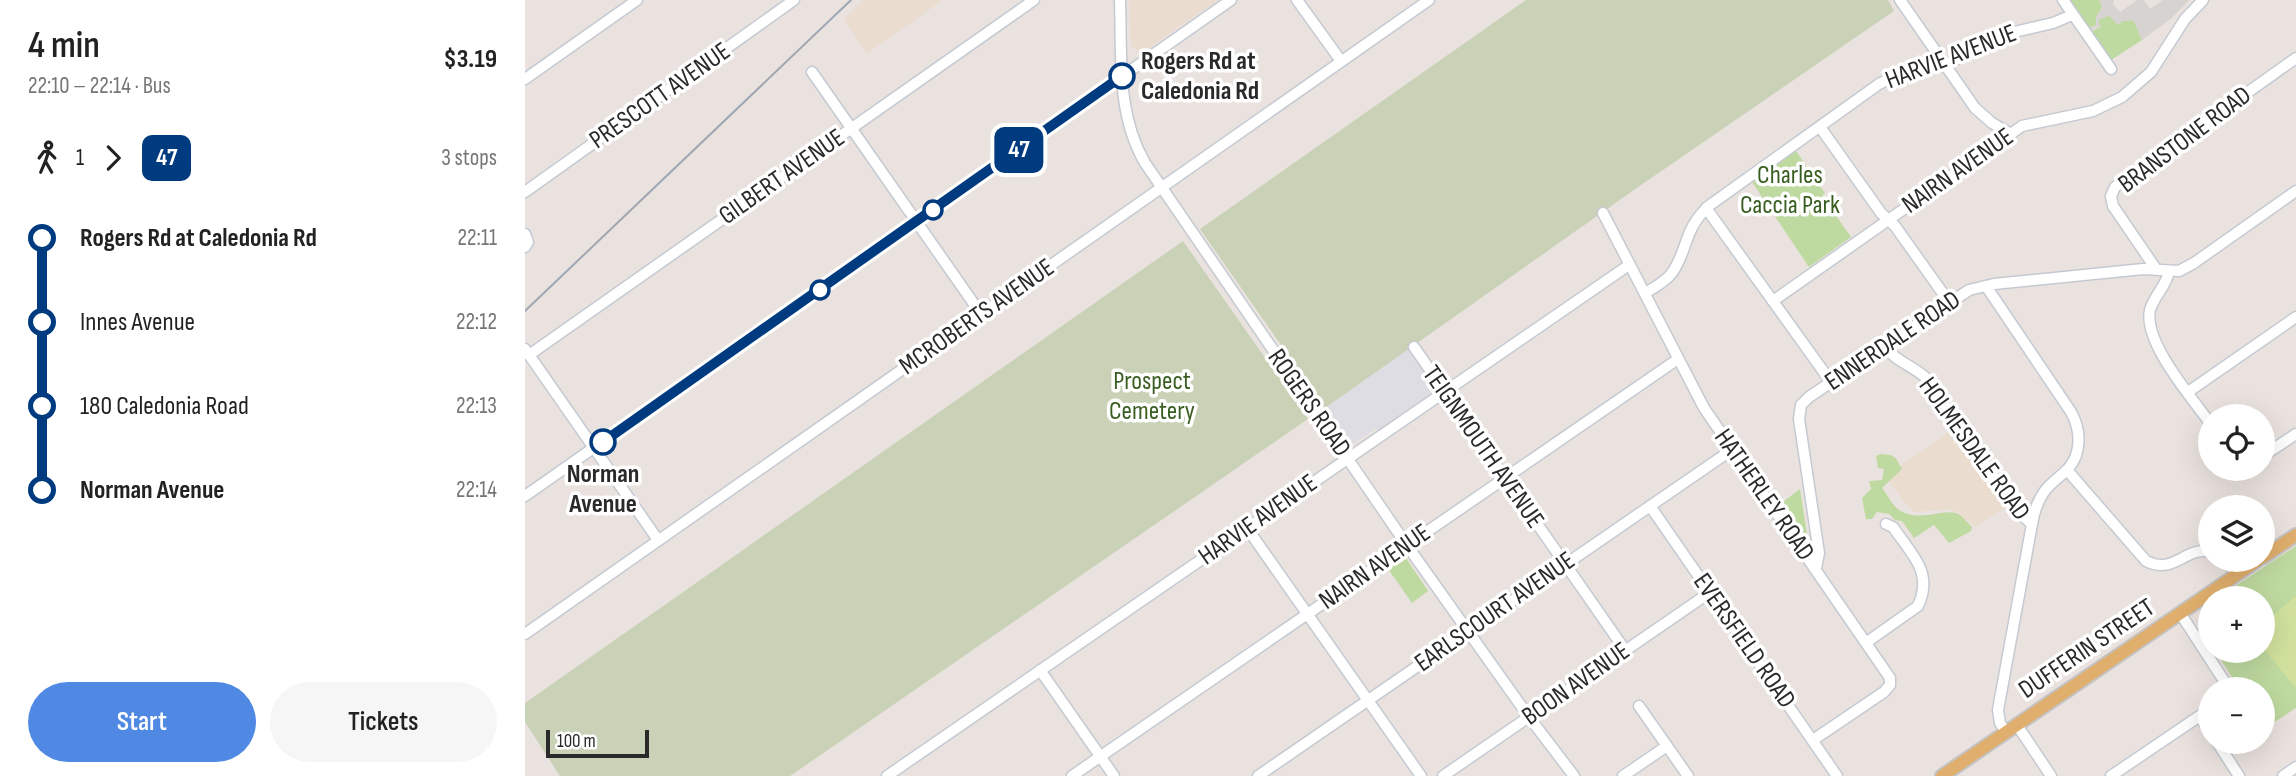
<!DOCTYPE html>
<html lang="en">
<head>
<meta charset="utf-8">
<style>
	:root { --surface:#fff; --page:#f6f6f6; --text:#222; --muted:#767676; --accent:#5089e4 }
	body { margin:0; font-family:"Sofia Sans Condensed",sans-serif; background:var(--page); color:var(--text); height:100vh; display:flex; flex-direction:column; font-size:26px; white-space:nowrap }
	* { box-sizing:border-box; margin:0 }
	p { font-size:23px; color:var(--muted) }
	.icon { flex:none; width:38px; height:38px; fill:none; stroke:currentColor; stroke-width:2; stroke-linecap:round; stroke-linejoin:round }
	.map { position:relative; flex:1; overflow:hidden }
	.details { display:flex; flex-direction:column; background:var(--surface); width:525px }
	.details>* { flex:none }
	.badge { padding:0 14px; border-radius:10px; font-size:24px; line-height:46px }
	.controls { position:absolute; left:1673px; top:404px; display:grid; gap:14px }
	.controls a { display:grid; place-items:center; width:77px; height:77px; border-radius:50%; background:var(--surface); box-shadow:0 7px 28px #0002; font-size:35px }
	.scale { position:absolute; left:21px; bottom:18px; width:103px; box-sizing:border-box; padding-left:7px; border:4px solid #2a2a2a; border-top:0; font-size:19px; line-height:24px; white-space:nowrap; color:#2a2a2a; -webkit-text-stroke:5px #fff; paint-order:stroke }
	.map>.badge { position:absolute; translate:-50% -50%; box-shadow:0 0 0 4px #fff }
	.legs { display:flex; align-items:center; gap:10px; height:77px; padding:0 28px; font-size:23px }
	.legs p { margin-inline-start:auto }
	.overview { display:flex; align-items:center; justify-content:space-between; height:119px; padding:0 28px }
	h1 { font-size:38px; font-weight:600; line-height:52px }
	.button { display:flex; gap:14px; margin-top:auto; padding:14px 28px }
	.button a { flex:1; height:80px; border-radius:42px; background:var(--accent); color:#fff; font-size:28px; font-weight:600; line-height:80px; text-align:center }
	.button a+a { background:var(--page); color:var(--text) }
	ul { padding:0 28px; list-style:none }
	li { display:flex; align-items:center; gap:24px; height:84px; font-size:26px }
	li i { display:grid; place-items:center; width:10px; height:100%; margin:0 9px; background:currentColor }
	li i::after { content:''; width:18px; height:18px; margin:-9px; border:5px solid; border-radius:50%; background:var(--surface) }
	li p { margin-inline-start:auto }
	li:first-child i { background:linear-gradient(#0000 50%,currentColor 0) }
	li:last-child i { background:linear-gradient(currentColor 50%,#0000 0) }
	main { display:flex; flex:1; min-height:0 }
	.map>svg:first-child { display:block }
	.industrial { fill:#dedde4 }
	.education { fill:#eadccf }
	.green { fill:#bfdaa0 }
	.cemetery { fill:#c9d2b7 }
	.pitch { fill:#d1e19d }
	.plaza { fill:#d7d3d0 }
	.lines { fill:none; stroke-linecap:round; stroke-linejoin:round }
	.minor-casing { stroke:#c5cad2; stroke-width:13 }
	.major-casing { stroke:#c3c3c3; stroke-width:16 }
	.minor { stroke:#fff; stroke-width:10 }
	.major { stroke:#e0af6d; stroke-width:12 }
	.rail { stroke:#a1a7b2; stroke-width:2 }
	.line-1-casing { stroke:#fff; stroke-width:16 }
	.line-1 { stroke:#003b80; stroke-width:10 }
	.stop-1-dot { fill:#fff; stroke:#003b80; stroke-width:3.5 }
	.labels { text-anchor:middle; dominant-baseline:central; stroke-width:7; stroke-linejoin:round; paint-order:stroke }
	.street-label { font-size:26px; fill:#2a2a2a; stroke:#fff }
	.stop-label { font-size:26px; font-weight:bold; fill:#2a2a2a; stroke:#fff; text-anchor:start }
	.park-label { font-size:26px; fill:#3a5e22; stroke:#fff }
</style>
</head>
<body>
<main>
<section class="details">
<div class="overview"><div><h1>4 min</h1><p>22:10 – 22:14 · Bus</p></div><b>$3.19</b></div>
<div class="legs"><svg class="icon" aria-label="walk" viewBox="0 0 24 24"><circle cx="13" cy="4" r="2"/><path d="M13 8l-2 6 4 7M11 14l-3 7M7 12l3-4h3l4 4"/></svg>1<svg class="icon" aria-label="forward" viewBox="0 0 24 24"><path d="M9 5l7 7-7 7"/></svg><b class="badge" style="background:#003b80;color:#fff">47</b><p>3 stops</p></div>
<ul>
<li><i style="color:#003b80"></i><b>Rogers Rd at Caledonia Rd</b><p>22:11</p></li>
<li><i style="color:#003b80"></i><span>Innes Avenue</span><p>22:12</p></li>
<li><i style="color:#003b80"></i><span>180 Caledonia Road</span><p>22:13</p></li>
<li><i style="color:#003b80"></i><b>Norman Avenue</b><p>22:14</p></li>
</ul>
<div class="button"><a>Start</a><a>Tickets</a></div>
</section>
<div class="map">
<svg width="1771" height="776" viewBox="0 0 1771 776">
	<rect width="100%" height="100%" fill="#eae2de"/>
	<polygon class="industrial" points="883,349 908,385 908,391 854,430 851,428 827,445 824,444 800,408"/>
	<g class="education">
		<polygon points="338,0 418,0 342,53 319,19"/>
		<polygon points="604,0 693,0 616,53 606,46"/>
		<polygon points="1428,429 1481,507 1450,527 1434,513 1425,509 1389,512 1379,502 1364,481 1371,469"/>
	</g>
	<g class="green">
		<polygon points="1545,0 1574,0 1578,6 1571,17 1571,25 1564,28"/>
		<polygon points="1584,15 1594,24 1597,21 1607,20 1610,23 1617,40 1586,60 1567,31 1575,27 1573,20"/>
		<polygon points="1271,151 1300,193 1297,196 1326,237 1284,267 1227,182"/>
		<path d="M1356 454C1372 455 1370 457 1377 469L1357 488C1362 494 1367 505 1374 510 1396 524 1421 506 1435 515 1439 518 1443 523 1447 527L1446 531 1424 543 1409 525 1389 538 1377 521 1370 520 1364 514 1352 512 1347 519H1341L1337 498 1346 489 1344 481 1357 480 1359 469 1353 468 1351 456Z"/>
		<polygon points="1275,489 1284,547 1283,548 1254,505"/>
		<polygon points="1771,546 1771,708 1745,725 1738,714 1738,690 1712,689 1711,683 1690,651 1738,651 1738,598 1692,598"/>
		<polygon points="874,557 881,558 903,591 887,603 861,566"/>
	</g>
	<g class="cemetery">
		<polygon points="1001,0 1363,0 1369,11 1116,185 800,408 675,229"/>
		<polygon points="658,241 783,419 265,776 35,776 0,722 0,703"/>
	</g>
	<polygon class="pitch" points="1771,596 1771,688 1738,648 1738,624"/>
	<polygon class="plaza" points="1574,0 1589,0 1588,4 1595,12 1612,0 1619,0 1625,9 1638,0 1664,0 1647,18 1617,40 1610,23 1607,20 1597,21 1593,25 1584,16 1573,20 1576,27 1570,28 1567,31 1564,28 1571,25 1571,17 1577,8"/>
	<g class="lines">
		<defs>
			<g id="minor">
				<path d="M595 0C597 56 591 113 620 163L881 544 1004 717 1049 776"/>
				<polyline points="772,0 816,61"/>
				<polyline points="1375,0 1450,108 1467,123 1486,134"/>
				<polyline points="1538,0 1586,69"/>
				<polyline points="287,72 456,314"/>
				<polyline points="0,79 112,0"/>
				<polyline points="1295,127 1356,213 1370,226 1424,302"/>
				<polyline points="0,192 269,0"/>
				<polyline points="1181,208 1306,382"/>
				<polyline points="1078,213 1179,408 1365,678 1365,685 1359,692 1288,740"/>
				<polyline points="0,234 3,242 0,247"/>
				<polyline points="1631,269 1588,206 1586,196 1590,187 1771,58"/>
				<path d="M1644 271C1642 285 1629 296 1625 310 1618 342 1667 398 1685 423"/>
				<path d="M1461 286 1546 412C1556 430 1557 453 1543 469 1535 477 1525 483 1519 492 1512 502 1509 512 1507 524L1473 710 1475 723 1481 732"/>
				<path d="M1120 293C1129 288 1140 282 1147 273 1164 248 1158 229 1185 205L1354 84 1368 77 1420 65 1485 33 1528 23 1547 15"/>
				<polyline points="1248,301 1497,126 1568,111 1597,97 1626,72 1660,19 1678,0"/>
				<path d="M1359 346C1370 361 1386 365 1400 377L1494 513 1507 524"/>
				<polyline points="889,347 1100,650"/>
				<polyline points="0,349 133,540"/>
				<polyline points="4,355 509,0"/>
				<polyline points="1663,392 1771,317"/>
				<polyline points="1738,456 1771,434"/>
				<path d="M1542 470 1621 561C1649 575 1658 548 1685 551"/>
				<polyline points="0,496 706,0"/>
				<polyline points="1125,506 1312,776"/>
				<polyline points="722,528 896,776"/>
				<polyline points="1701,560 1712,574"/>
				<polyline points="1291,568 1294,553 1274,419 1276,405 1284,397 1444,290 1469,284 1618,269 1654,271 1669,263 1771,191"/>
				<polyline points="1655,613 1705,690"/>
				<polyline points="0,634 904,0"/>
				<path d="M1342 642 1393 606C1409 572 1386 554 1368 527L1361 524"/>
				<polyline points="515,670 589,776"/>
				<polyline points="1114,706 1163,776"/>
				<polyline points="1675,716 1685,732"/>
				<polyline points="1492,725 1526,776"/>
				<polyline points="1692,742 1714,776"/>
				<polyline points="362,776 1104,265"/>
				<polyline points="547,776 1153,359"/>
				<polyline points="733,776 1208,449"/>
				<polyline points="918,776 1184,593"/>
				<polyline points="1098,776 1142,746"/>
				<polyline points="1586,776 1685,709"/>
				<polyline points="1758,776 1771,767"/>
			</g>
			<g id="major">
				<polyline points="1738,557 1771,535"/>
				<polyline points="1417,776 1733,560"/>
			</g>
		</defs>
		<use href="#minor" class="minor-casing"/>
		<use href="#major" class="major-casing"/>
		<use href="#minor" class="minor"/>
		<use href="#major" class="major"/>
		<polyline class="rail" points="0,311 326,0"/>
	</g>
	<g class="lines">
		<defs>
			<polyline id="line-1" points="78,442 597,76"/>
		</defs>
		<use href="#line-1" class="line-1-casing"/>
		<use href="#line-1" class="line-1"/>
	</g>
	<g class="stop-1-dot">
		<circle cx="597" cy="76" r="12"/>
		<circle cx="408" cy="210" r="9"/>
		<circle cx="295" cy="290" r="9"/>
		<circle cx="78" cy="442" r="12"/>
	</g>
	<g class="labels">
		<g class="street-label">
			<text transform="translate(1426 57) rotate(-21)">HARVIE AVENUE</text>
			<text transform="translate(135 96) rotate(-35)">PRESCOTT AVENUE</text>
			<text transform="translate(1660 140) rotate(-37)">BRANSTONE ROAD</text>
			<text transform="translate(1433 171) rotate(-35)">NAIRN AVENUE</text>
			<text transform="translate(257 177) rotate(-35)">GILBERT AVENUE</text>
			<text transform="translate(452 317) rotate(-35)">MCROBERTS AVENUE</text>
			<text transform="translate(1368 341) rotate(-34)">ENNERDALE ROAD</text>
			<text transform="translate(784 403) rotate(55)">ROGERS ROAD</text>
			<text transform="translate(958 447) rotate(55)">TEIGNMOUTH AVENUE</text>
			<text transform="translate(1449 449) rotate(54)">HOLMESDALE ROAD</text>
			<text transform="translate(1239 495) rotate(55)">HATHERLEY ROAD</text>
			<text transform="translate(733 520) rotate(-35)">HARVIE AVENUE</text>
			<text transform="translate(850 567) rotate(-35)">NAIRN AVENUE</text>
			<text transform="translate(970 612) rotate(-35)">EARLSCOURT AVENUE</text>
			<text transform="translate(1219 641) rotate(55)">EVERSFIELD ROAD</text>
			<text transform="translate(1562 649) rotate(-34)">DUFFERIN STREET</text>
			<text transform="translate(1051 684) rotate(-35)">BOON AVENUE</text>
		</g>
		<g class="stop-label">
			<text x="616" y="61">Rogers Rd at<tspan x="616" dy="30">Caledonia Rd</tspan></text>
			<text x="78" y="474" text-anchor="middle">Norman<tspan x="78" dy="30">Avenue</tspan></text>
		</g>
		<g class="park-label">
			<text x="1265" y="175">Charles<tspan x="1265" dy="30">Caccia Park</tspan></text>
			<text x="627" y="381">Prospect<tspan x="627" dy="30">Cemetery</tspan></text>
		</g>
	</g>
</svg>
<div class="controls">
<a><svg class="icon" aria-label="locate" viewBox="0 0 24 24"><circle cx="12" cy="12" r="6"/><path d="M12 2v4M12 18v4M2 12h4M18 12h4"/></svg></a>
<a><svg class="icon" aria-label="layers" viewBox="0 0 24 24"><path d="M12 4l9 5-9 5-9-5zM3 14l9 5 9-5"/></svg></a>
<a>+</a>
<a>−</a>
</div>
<div class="scale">100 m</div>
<b class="badge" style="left:494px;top:150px;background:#003b80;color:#fff">47</b>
</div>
</main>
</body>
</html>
